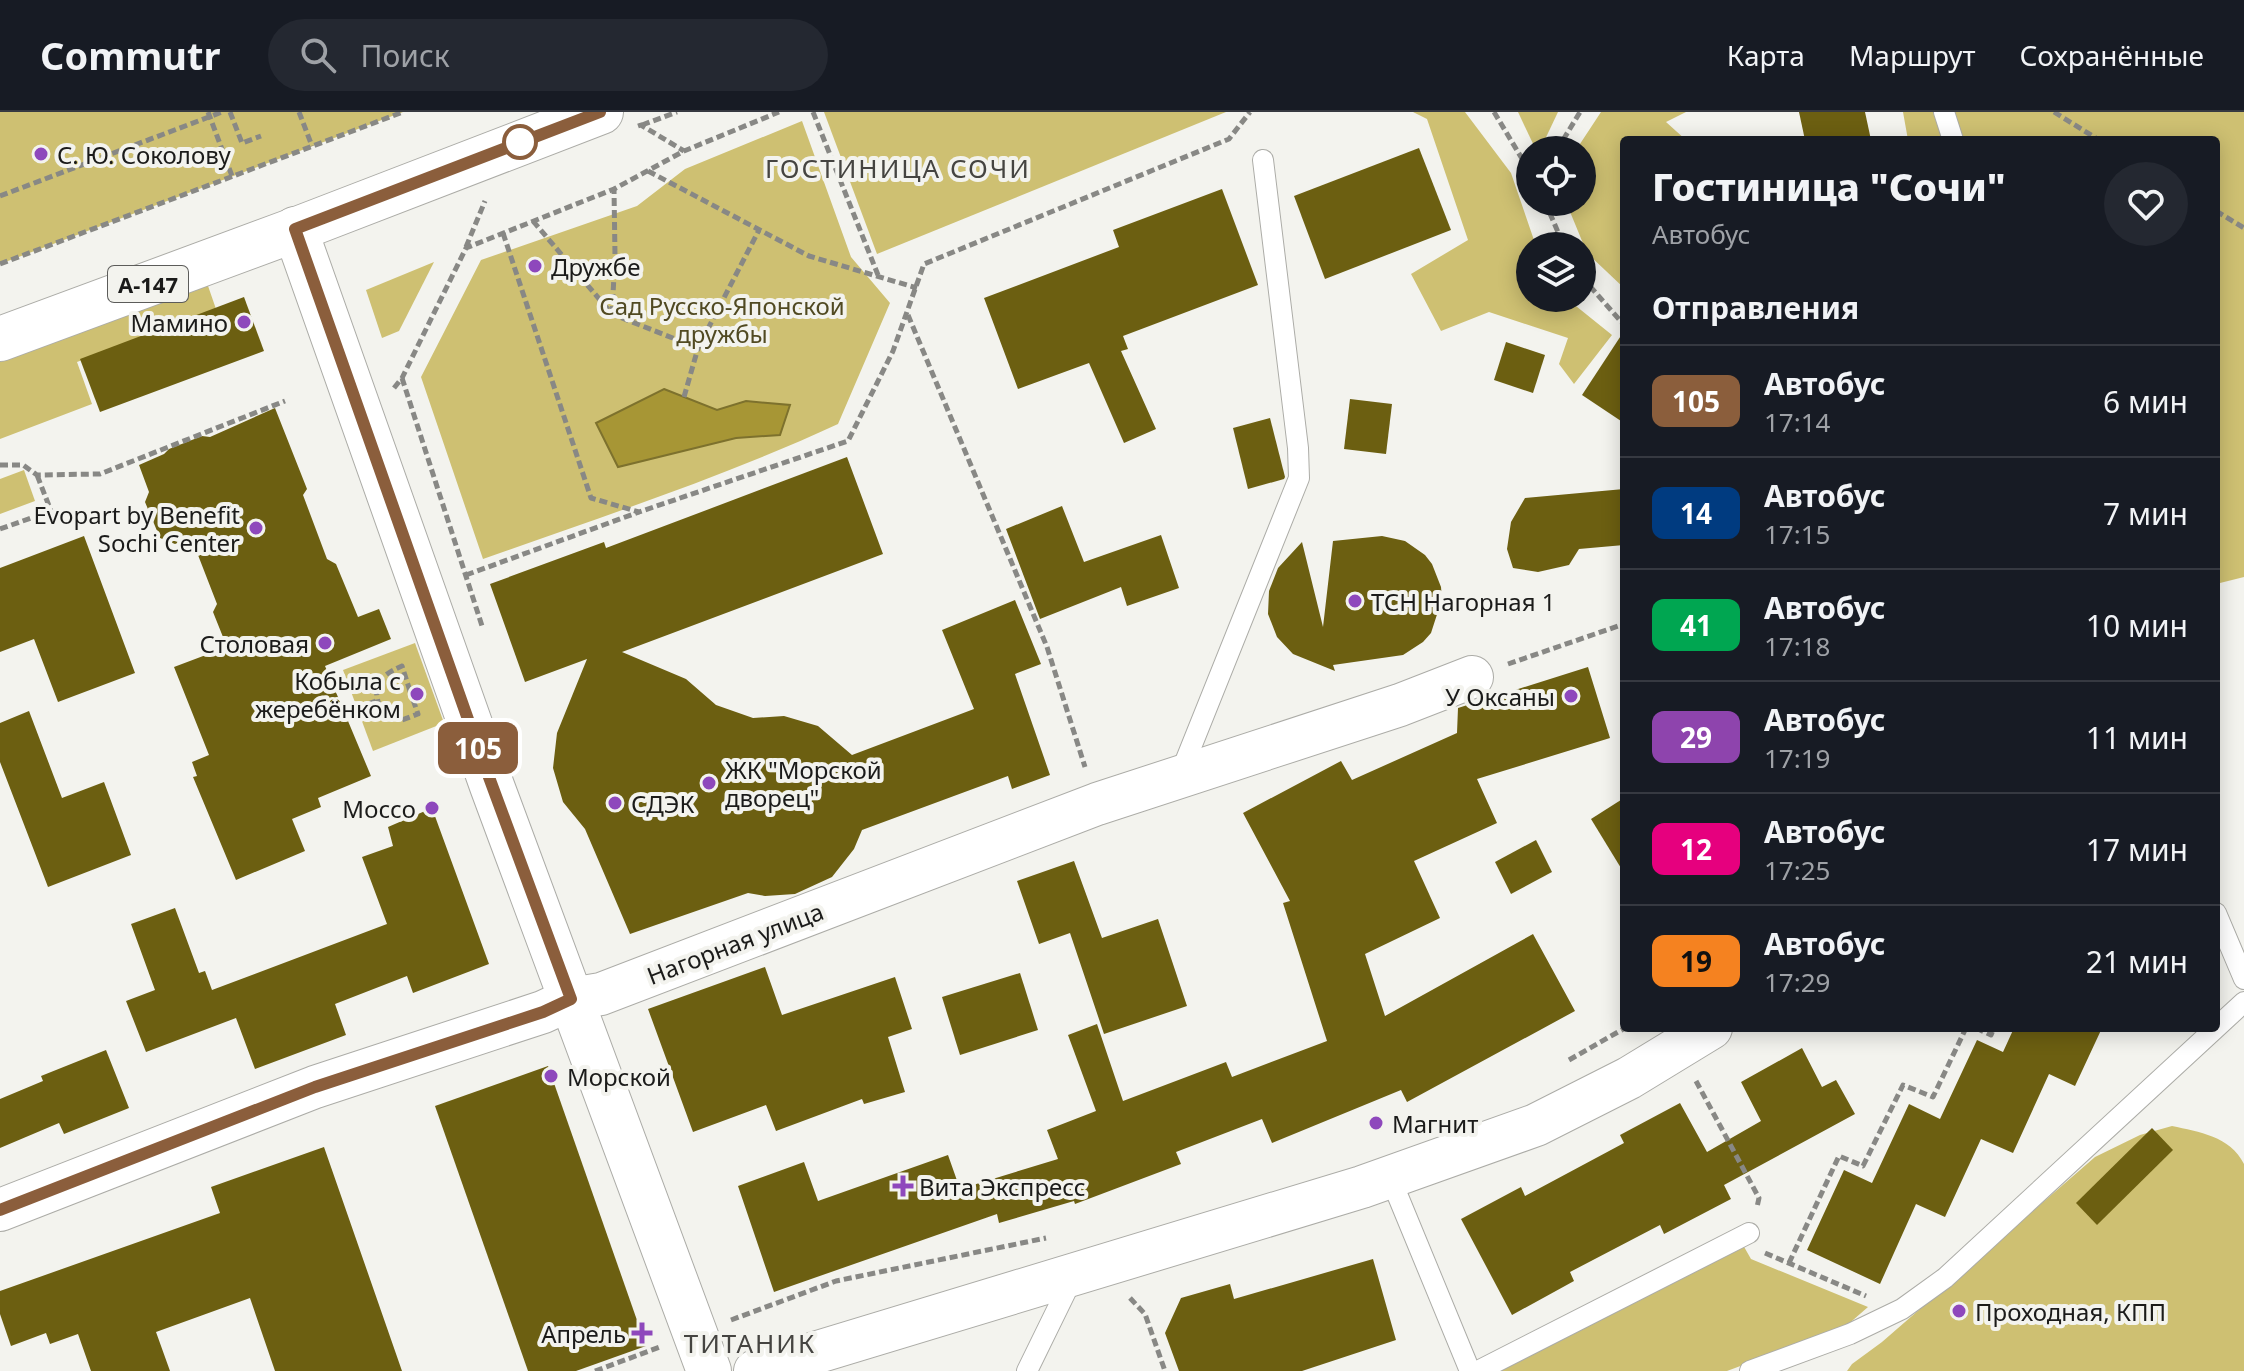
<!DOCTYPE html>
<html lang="ru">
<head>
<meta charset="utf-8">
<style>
	:root { --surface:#171b24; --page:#242831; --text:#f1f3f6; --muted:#9ea1a6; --line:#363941 }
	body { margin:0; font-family:"Noto Sans",sans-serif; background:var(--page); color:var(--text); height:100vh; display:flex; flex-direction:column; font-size:30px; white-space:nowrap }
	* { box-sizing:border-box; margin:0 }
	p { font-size:26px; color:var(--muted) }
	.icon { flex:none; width:44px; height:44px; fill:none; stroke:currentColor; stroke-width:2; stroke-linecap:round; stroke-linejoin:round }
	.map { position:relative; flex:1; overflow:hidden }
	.drawer { position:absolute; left:1620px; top:24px; width:600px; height:896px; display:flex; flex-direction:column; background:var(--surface); border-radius:8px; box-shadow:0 4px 20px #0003 }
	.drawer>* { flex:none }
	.badge { padding:0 16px; border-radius:12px; font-size:28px; line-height:52px }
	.controls { position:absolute; left:1516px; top:24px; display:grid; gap:16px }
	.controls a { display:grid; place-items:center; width:80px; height:80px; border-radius:50%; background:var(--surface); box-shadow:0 4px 20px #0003; font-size:40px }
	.map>.badge { position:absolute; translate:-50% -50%; box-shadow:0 0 0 4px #fff }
	h2 { padding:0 32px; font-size:30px; line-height:72px }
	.round { display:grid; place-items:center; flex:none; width:84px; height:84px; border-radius:42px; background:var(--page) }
	.overview { display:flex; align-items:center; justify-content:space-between; height:136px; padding:0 32px }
	h1 { font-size:38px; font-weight:800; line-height:60px }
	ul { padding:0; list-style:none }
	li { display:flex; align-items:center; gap:24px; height:112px; padding:0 32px; border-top:2px solid var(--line) }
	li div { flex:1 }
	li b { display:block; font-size:30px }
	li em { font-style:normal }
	li .badge { min-width:88px; font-weight:700; text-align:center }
	header { display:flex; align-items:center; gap:48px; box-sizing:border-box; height:112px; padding:0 40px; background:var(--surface); border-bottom:2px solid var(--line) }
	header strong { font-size:38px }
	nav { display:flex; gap:44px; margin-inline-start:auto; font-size:28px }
	.search { width:560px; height:72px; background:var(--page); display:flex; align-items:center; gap:20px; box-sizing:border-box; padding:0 28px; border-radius:44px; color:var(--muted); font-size:30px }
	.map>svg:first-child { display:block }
	.green { fill:#cec072 }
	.water { fill:#a79635; stroke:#7d712d; stroke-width:2 }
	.building { fill:#6c5f11 }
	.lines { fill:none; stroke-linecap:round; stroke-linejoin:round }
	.service-casing { stroke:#acaca7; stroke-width:22 }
	.minor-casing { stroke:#acaca7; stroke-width:44 }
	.tertiary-casing { stroke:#acaca7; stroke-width:46 }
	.primary-casing { stroke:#acaca7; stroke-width:46 }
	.path { stroke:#888885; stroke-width:5; stroke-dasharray:8 4; stroke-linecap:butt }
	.service { stroke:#fff; stroke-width:20 }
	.minor { stroke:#fff; stroke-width:42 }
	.tertiary { stroke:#fff; stroke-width:44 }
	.primary { stroke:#fff; stroke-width:44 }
	.line-casing { stroke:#fff; stroke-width:18 }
	.line { stroke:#8b5e3c; stroke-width:12 }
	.stop-dot { fill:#fff; stroke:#8b5e3c; stroke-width:4 }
	.poi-dot { fill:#8e48bc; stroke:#f3f3ee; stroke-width:3 }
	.labels { text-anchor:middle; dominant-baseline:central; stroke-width:8; stroke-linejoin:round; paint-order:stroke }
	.shield { fill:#f3f3ee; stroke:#5c5c5a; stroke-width:2 }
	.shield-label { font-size:22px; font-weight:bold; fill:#1b1b1a }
	.poi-label { font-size:24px; fill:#1b1b1a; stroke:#f3f3ee; text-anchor:start }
	.park-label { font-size:24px; fill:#514a22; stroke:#f3f3ee }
	.street-label { font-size:24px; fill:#1b1b1a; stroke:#f3f3ee }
	.neighbourhood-label { font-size:26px; letter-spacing:2px; fill:#454441; stroke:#f3f3ee }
</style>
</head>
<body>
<header>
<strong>Commutr</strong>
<div class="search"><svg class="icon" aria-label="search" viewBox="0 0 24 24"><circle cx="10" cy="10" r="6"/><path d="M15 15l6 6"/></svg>Поиск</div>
<nav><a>Карта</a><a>Маршрут</a><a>Сохранённые</a></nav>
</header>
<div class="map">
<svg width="2244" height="1259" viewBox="0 0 2244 1259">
	<rect width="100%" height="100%" fill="#f3f3ee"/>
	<g class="green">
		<polygon points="0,0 403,0 0,152"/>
		<polygon points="824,0 1226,0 877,142"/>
		<polygon points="1413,0 1465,0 1511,61 1536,134 1530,134 1530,186 1566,186 1612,223 1574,272 1559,252 1568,226 1489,200 1441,219 1411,162 1468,128 1427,7"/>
		<polygon points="1518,0 1558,0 1540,38 1536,38"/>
		<polygon points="1601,0 1686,0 1666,10 1686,28 1624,28 1624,176 1587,141 1566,90 1582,90 1582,38 1576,38"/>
		<polygon points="1903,0 2244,0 2244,465 2216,472 2216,28 1908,28"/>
		<path d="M802 9 851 145 890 191 838 312C724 365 601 405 483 447L421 265 481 148 637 94 685 57Z"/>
		<polygon points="434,150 399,219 382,226 366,178"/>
		<polygon points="207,171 216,197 77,250 92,292 0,327 0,250"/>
		<polygon points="24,358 35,389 0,402 0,367"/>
		<polygon points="415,531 444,611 373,639 343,558"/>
		<path d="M2172 1014C2199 1020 2230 1024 2244 1052V1259H1847L1852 1252 1882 1230 2095 1045 2140 1023Z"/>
		<polygon points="1743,1133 1751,1147 1868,1195 1845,1215 1727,1259 1500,1259"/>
	</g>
	<polygon class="water" points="664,277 717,298 746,289 790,293 780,323 736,326 618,355 596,311"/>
	<g class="building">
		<polygon points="1799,0 1865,0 1871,28 1805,28"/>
		<polygon points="1419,36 1451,118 1325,167 1294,84"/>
		<polygon points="1222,77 1258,173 1123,224 1128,237 1121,239 1156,317 1124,331 1089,251 1018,277 984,186 1119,135 1113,118"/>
		<polygon points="244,185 264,239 100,300 80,247"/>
		<polygon points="1624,219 1624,311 1582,283"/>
		<polygon points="1506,230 1545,243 1533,281 1494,268"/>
		<polygon points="1350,287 1392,292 1386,342 1344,337"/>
		<polygon points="275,296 307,377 303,383 327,447 336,452 358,505 379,497 391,527 325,554 371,664 318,686 321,695 292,707 305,739 236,768 193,665 197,664 192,650 209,643 174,555 227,535 213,500 217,492 191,425 175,432 160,426 145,390 149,380 139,353 164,342 169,337 202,324 210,325"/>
		<polygon points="1270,306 1285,365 1284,367 1248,377 1233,316"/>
		<polygon points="847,345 883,442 622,540 686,567 716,593 753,606 784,604 818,614 852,643 974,597 942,518 1015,488 1041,552 1015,562 1050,663 1012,677 1008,664 862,718 854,737 832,765 795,782 765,784 748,781 630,822 585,717 563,690 553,656 557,621 587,547 525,570 490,472 604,430 606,436"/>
		<polygon points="1624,377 1624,433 1579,437 1569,453 1538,460 1513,456 1507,437 1511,410 1525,386"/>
		<polygon points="1062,394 1084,450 1161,423 1179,476 1127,494 1121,475 1040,507 1006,417"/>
		<polygon points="84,424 135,561 58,590 34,527 0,540 0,456"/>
		<polygon points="1382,424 1405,429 1425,443 1432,452 1441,475 1442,487 1431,521 1423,530 1403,543 1333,553 1335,559 1293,542 1277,525 1268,502 1269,479 1278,456 1302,430 1323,515 1333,429"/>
		<polygon points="1588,555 1610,626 1477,667 1497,711 1414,749 1440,806 1365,842 1385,904 1533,822 1575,899 1407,990 1401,978 1272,1031 1262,1007 1176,1040 1181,1052 1075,1092 1074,1089 999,1111 997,1102 774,1180 738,1074 804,1050 818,1089 948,1043 960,1077 1058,1047 1047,1018 1096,999 1068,923 1097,912 1123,989 1226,950 1232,965 1327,929 1283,791 1290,789 1243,701 1341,649 1352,668 1457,621 1458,596"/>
		<polygon points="29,599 62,686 104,670 131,743 48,775 0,650 0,611"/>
		<polygon points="1624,686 1624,761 1591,707"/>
		<polygon points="432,696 489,852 413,881 407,864 335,892 346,923 255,957 236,906 146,940 126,889 155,878 131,812 175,796 199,861 205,859 212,878 387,812 362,745 393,734 388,715"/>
		<polygon points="1536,728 1552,760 1511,782 1495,750"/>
		<polygon points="1074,749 1102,826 1158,807 1187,894 1104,922 1070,821 1039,832 1017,769"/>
		<polygon points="765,855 782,903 895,865 912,917 888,925 905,980 864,992 862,987 776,1019 766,993 693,1020 648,897"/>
		<polygon points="1020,861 1038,918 960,943 942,885"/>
		<polygon points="2014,916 2102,916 2075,974 2049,962 2013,1041 1981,1027 1945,1105 1916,1092 1880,1172 1807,1138 1844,1058 1872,1071 1909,992 1940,1007 1977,928 2003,940"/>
		<polygon points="1802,936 1822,975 1836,968 1855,1002 1724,1073 1731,1087 1664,1122 1660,1113 1570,1160 1574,1169 1512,1203 1461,1107 1521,1075 1525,1084 1624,1031 1620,1023 1680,991 1707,1040 1761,1009 1741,970"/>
		<polygon points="106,938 129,996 64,1022 59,1011 0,1036 0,987 43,969 41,964"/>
		<polygon points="548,954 646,1234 576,1259 528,1259 435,994"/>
		<polygon points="2152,1016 2173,1038 2097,1113 2076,1091"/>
		<polygon points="324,1035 402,1259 275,1259 250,1186 156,1220 170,1259 91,1259 78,1222 50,1232 46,1221 11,1234 0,1202 0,1179 220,1101 211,1075"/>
		<polygon points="1373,1147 1396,1228 1302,1259 1179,1259 1165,1221 1181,1186 1230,1172 1234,1187"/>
	</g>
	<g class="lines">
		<defs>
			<g id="service">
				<polyline points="1944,0 1953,28"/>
				<polyline points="1179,665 1299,366 1298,336 1263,48"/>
				<polyline points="2216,801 2244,867"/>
				<polyline points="1390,1065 1470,1259"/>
				<polyline points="1027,1259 1073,1165"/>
				<polyline points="1478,1259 1749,1121"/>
				<polyline points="1750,1259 1850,1222 1902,1197 1945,1166 2244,890"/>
			</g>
			<g id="minor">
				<polyline points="0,1098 315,975 543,900 571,887 601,882 1097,692 1400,593 1472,565"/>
				<polyline points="755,1259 1362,1075 1536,1013 1629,966 1711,916"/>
			</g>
			<polyline id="tertiary" points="295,117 492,674 709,1259"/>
			<polyline id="primary" points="0,227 292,119 601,0"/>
		</defs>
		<use href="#service" class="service-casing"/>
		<use href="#minor" class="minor-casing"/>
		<use href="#tertiary" class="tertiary-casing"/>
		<use href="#primary" class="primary-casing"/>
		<g class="path">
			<polyline points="208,0 232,64"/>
			<polyline points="230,0 242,31 261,24"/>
			<polyline points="299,0 312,34"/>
			<polyline points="813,0 878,163"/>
			<polyline points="1494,0 1530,60"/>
			<polyline points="2054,0 2099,28"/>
			<polyline points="642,13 677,0"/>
			<polyline points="638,14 641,13 684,39"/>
			<polyline points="1557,38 1580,0"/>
			<polyline points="648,59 809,144 917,176"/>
			<polyline points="0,84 222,0"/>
			<polyline points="1545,90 1564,134"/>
			<polyline points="2216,99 2244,116"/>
			<polyline points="533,109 612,202 698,236"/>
			<polyline points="503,121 591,386 639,400 848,329 893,239 924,152 1229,27 1250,0"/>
			<polyline points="466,135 485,89"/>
			<polyline points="0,152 403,0"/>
			<polyline points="1582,165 1624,213"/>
			<polyline points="612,202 615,144 614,77"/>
			<polyline points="908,203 1047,535 1085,655"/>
			<polyline points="402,266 483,517"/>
			<polyline points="394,276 402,266 466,136 614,77 684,39 779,0"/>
			<polyline points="684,285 698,236 759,118"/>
			<polyline points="0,353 23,353 37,363 100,362 285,289"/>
			<polyline points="0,417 51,399 37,363"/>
			<polyline points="466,463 639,400"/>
			<polyline points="1508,552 1624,512"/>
			<path d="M410 579 402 554C376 565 370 578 384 603L402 608 418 602 410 579 418 576"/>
			<polyline points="357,596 376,589"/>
			<polyline points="1976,916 1991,923 1994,916"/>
			<polyline points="1569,948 1625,916"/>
			<polyline points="1696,969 1759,1086 1757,1095"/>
			<polyline points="1765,1141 1866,1184"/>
			<polyline points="1789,1151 1839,1044 1863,1054 1903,973 1933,985 1966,916"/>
			<polyline points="1130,1186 1145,1202 1165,1259"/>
			<polyline points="731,1208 836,1169 1046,1126"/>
			<polyline points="595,1259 660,1235"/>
		</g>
		<use href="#service" class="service"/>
		<use href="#minor" class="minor"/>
		<use href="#tertiary" class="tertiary"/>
		<use href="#primary" class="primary"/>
	</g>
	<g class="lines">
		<defs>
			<polyline id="line" points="0,1098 315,975 543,900 571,887 476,630 295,117 600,0"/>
		</defs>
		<use href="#line" class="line-casing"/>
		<use href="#line" class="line"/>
	</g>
	<circle class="stop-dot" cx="520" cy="30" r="16"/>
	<g class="poi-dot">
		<circle cx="41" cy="42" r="8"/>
		<circle cx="535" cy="154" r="8"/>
		<circle cx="244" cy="210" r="8"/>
		<circle cx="256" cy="416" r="8"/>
		<circle cx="1355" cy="489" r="8"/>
		<circle cx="325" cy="531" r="8"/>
		<circle cx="417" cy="582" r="8"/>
		<circle cx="1571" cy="584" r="8"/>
		<circle cx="709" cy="671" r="8"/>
		<circle cx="615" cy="691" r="8"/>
		<circle cx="432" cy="696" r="8"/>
		<circle cx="551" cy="964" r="8"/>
		<circle cx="1376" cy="1011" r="8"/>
		<path d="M899 1062h8v8h8v8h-8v8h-8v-8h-8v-8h8z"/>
		<circle cx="1959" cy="1199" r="8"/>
		<path d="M638 1209h8v8h8v8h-8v8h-8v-8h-8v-8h8z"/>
	</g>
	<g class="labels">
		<rect class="shield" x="108" y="154" width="80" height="36" rx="6"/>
		<g class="shield-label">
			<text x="148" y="172">А-147</text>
		</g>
		<g class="poi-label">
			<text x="57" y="42">С. Ю. Соколову</text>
			<text x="551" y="154">Дружбе</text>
			<text x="228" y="210" text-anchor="end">Мамино</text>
			<text x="240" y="402" text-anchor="end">Evopart by Benefit<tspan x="240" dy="28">Sochi Center</tspan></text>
			<text x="1371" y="489">ТСН Нагорная 1</text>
			<text x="309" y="531" text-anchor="end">Столовая</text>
			<text x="401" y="568" text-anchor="end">Кобыла с<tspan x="401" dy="28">жеребёнком</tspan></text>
			<text x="1555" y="584" text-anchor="end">У Оксаны</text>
			<text x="725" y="657">ЖК "Морской<tspan x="725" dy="28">дворец"</tspan></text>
			<text x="631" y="691">СДЭК</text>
			<text x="416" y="696" text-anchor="end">Mocco</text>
			<text x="567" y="964">Морской</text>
			<text x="1392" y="1011">Магнит</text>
			<text x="919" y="1074">Вита Экспресс</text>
			<text x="1975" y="1199">Проходная, КПП</text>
			<text x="626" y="1221" text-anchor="end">Апрель</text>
		</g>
		<g class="park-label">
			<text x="722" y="193">Сад Русско-Японской<tspan x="722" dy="28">дружбы</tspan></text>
		</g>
		<g class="street-label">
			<text transform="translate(735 831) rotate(-21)">Нагорная улица</text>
		</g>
		<g class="neighbourhood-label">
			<text x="898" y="56">ГОСТИНИЦА СОЧИ</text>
			<text x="750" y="1231">ТИТАНИК</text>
		</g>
	</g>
</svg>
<div class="controls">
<a><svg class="icon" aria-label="locate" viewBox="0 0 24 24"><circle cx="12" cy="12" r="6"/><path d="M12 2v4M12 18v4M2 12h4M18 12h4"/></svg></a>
<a><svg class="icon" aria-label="layers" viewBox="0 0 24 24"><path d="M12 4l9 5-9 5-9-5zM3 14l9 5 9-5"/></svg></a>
</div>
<b class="badge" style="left:478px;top:636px;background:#8b5e3c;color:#fff">105</b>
<section class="drawer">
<div class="overview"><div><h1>Гостиница &quot;Сочи&quot;</h1><p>Автобус</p></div><a class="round"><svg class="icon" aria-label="heart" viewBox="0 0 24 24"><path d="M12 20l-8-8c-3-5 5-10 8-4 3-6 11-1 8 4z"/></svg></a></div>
<h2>Отправления</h2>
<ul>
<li><span class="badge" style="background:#8b5e3c;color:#fff">105</span><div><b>Автобус</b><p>17:14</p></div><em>6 мин</em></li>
<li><span class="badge" style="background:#003b80;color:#fff">14</span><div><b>Автобус</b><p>17:15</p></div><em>7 мин</em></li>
<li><span class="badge" style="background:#00a651;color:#fff">41</span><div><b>Автобус</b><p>17:18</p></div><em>10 мин</em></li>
<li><span class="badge" style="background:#8e44ad;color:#fff">29</span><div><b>Автобус</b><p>17:19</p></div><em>11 мин</em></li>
<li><span class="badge" style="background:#e6007e;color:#fff">12</span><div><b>Автобус</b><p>17:25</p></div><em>17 мин</em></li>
<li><span class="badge" style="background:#f58220;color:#111">19</span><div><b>Автобус</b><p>17:29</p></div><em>21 мин</em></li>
</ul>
</section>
</div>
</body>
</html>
